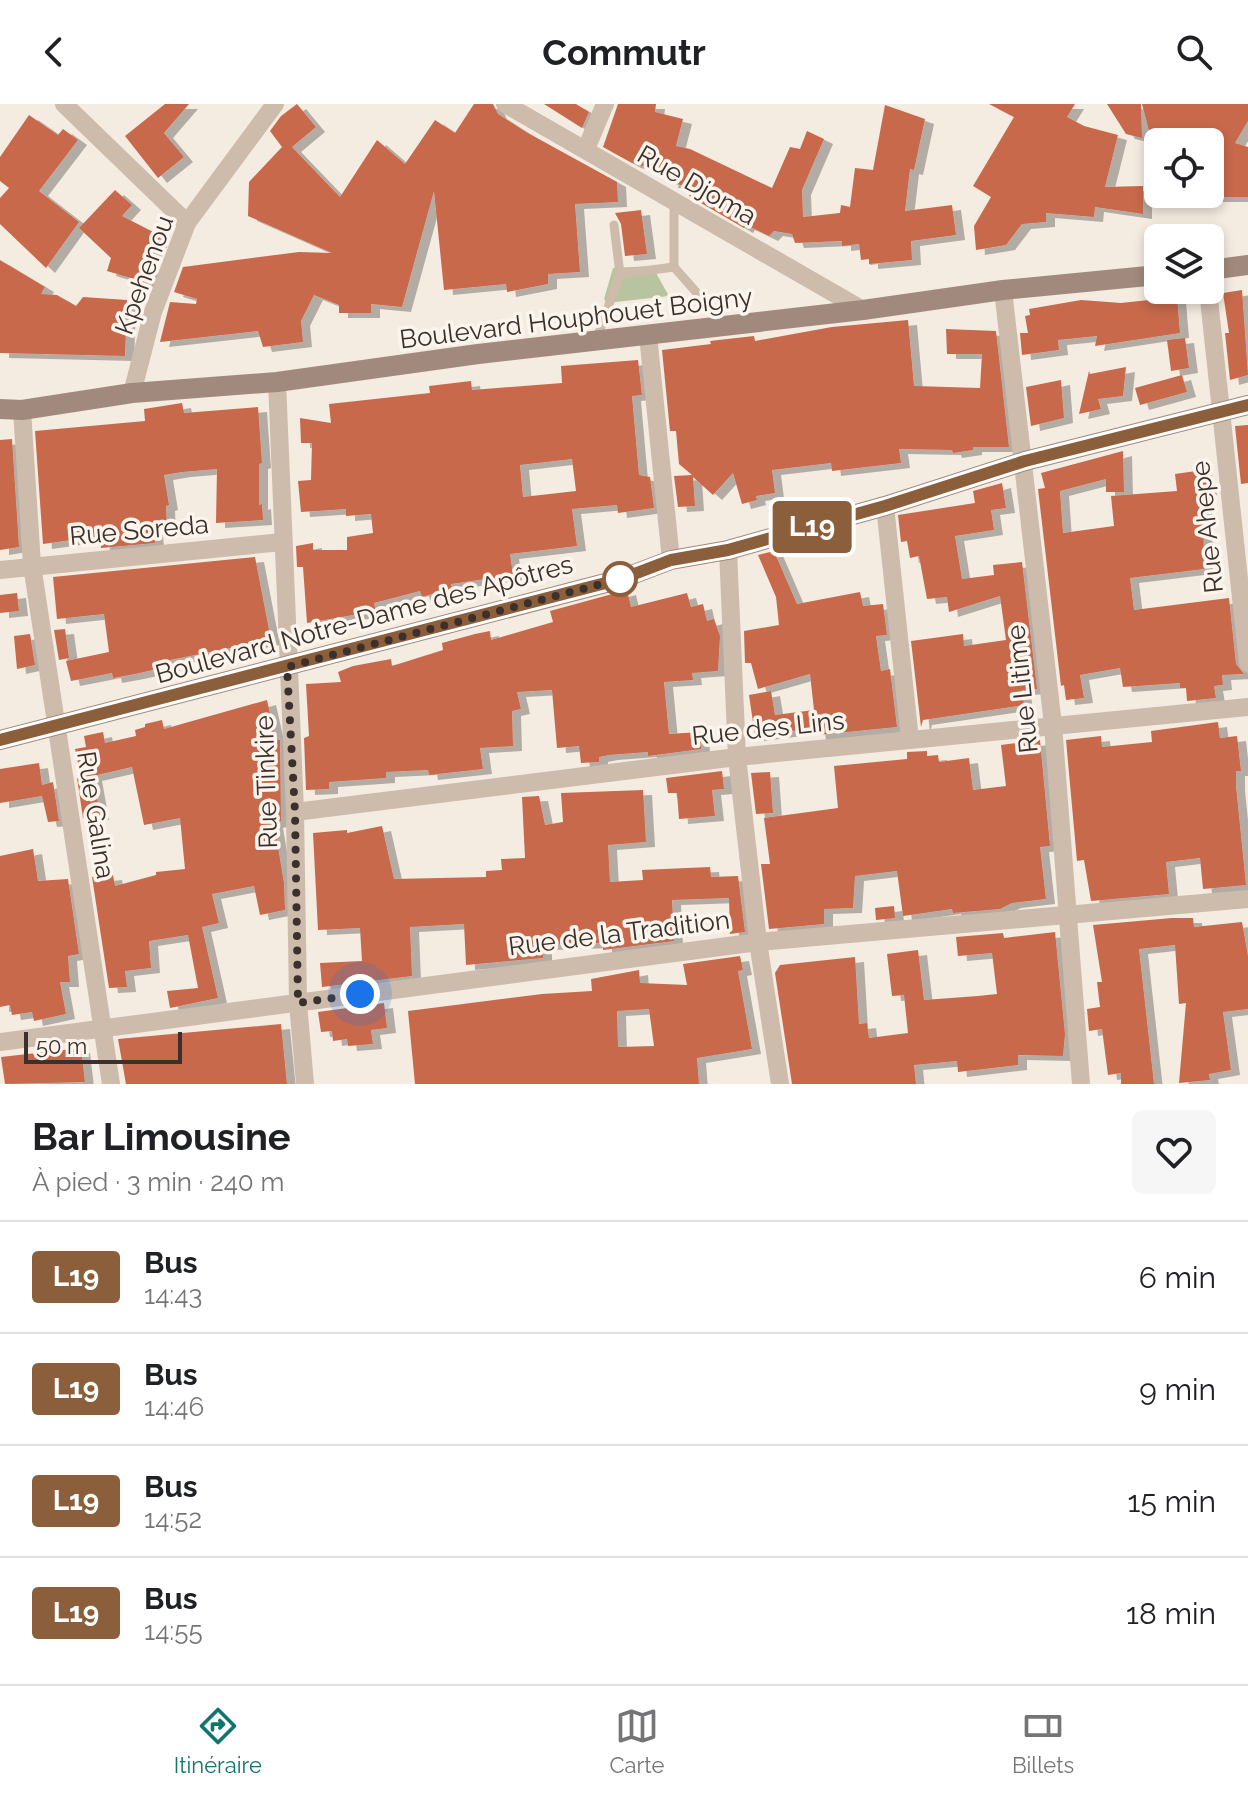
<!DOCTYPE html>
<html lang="fr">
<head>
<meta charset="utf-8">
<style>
	:root { --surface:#fff; --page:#f6f6f6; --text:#202124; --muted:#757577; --line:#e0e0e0; --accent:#0f766e }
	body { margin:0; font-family:Raleway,sans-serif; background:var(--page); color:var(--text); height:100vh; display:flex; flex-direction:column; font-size:30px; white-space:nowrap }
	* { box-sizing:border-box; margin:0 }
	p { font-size:26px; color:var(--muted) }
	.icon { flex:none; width:44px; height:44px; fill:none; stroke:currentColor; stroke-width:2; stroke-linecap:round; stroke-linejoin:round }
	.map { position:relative; height:980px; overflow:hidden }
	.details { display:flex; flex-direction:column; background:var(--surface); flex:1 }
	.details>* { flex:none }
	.badge { padding:0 16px; border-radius:6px; font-size:28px; line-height:52px }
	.fabs { position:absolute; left:1144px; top:24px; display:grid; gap:16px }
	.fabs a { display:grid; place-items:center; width:80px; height:80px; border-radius:12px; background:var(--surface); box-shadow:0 4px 12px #0003; font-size:40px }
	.scale { position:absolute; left:24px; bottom:20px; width:158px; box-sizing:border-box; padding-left:8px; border:4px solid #3b302b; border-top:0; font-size:22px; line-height:28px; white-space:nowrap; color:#3b302b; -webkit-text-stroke:6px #fbf5ee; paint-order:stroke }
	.you { position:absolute; width:40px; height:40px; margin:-20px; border:6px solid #fff; border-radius:50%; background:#1a73e8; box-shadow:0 0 0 12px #1a73e833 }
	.map>.badge { position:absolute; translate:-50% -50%; box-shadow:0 0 0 4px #fff }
	.round { display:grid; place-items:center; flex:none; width:84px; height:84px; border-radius:12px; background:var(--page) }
	.overview { display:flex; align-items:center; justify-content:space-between; height:136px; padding:0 32px }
	h1 { font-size:38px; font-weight:700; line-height:60px }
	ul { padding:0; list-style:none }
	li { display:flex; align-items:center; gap:24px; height:112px; padding:0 32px; border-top:2px solid var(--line) }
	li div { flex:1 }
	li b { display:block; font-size:30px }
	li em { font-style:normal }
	li .badge { min-width:88px; font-weight:700; text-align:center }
	header { display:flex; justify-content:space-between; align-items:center; height:104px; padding:0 32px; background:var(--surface); font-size:36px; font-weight:700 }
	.tab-bar { display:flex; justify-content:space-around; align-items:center; height:112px; border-top:2px solid var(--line); background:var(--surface); font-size:22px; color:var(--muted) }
	.tab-bar a { display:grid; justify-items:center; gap:4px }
	.tab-bar .active { color:var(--accent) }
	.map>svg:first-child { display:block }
	.green { fill:#b8c4a0 }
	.building { fill:#c8694b; fill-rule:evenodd; filter:url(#shadow) }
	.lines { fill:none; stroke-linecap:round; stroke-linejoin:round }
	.lane { stroke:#cdbbac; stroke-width:9 }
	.street { stroke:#cdbbac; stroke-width:18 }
	.secondary { stroke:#a18a7d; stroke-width:20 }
	.line-casing { stroke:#fff; stroke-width:18 }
	.line { stroke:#8b5e3c; stroke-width:12 }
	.walk { stroke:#3b302b; stroke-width:8; stroke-dasharray:0 14.4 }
	.stop-dot { fill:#fff; stroke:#8b5e3c; stroke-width:4 }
	.labels { text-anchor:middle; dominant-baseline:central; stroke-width:7; stroke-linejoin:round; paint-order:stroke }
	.street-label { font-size:26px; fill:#3b302b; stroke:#fbf5ee }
</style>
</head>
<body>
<header><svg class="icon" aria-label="back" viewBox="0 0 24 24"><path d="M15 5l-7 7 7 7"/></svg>Commutr<svg class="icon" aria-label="search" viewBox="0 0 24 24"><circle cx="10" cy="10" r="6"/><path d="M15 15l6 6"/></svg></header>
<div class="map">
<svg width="1248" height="980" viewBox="0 0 1248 980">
	<defs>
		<filter id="shadow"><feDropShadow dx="9" dy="5" stdDeviation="0" flood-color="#0004"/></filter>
	</defs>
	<rect width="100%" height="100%" fill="#f4ebe1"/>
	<polygon class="green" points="652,162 669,192 607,199 604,195 613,164"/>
	<g class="building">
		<polygon points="165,0 189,0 164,29 184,53 158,74 125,32"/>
		<polygon points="297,0 316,23 292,43 340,93 377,36 405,60 435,16 455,29 474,0 493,0 498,10 526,28 617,78 618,98 575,100 580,168 548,170 548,180 507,188 506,180 444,186 434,87 402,203 371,200 371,209 339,209 339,201 314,191 301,217 303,238 263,243 258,227 160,238 170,198 196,200 197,195 174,188 183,163 299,148 332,149 248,112 249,78 282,43 270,27 281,12"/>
		<polygon points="544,0 576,0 589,8 582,24"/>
		<polygon points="618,0 656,0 655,8 683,15 676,42 690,45 772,84 790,43 800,45 807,27 824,35 802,86 803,113 840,109 841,101 850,103 855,64 873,66 885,1 925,15 914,66 910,65 905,107 952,101 956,131 911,137 912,156 869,160 869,155 861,156 859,140 842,142 842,137 795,139 792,130 774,127 769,132 746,121 744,124 689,92 694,83 669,79 671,70 632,59 603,43"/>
		<polygon points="989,0 1075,0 1067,13 1084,22 1118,31 1105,83 1143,82 1143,110 1095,103 1094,113 1046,109 1046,118 1022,120 1006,141 976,146 974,122 991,93 973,82 1014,13"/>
		<polygon points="1107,0 1141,0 1142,34 1126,30"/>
		<polygon points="1142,0 1248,0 1248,17 1235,39 1248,43 1248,93 1210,93 1210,38 1152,38"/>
		<polygon points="29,11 58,31 63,25 78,36 39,87 79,118 46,164 0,120 0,94 9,84 0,77 0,53"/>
		<polygon points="115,86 132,101 122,112 161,132 147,159 158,162 151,180 107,167 111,154 79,124"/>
		<polygon points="641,106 647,150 625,152 621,120 615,109"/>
		<polygon points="0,156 45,183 41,190 57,191 76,202 83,193 127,196 125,252 0,249"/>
		<polygon points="1242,186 1248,271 1230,276 1225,229 1229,229 1223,189"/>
		<polygon points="1177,193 1180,229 1095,242 1097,232 1058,236 1059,246 1022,251 1020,229 1028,229 1025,212 1030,211 1029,205 1081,196 1121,199"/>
		<polygon points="908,216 914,282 980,284 982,250 947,250 946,225 996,227 1009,343 973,343 973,346 953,349 952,346 899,345 901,359 832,367 831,359 772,366 775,389 756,392 757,396 742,400 733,369 713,391 693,373 695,402 678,403 674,372 692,371 679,360 676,327 670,327 662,246 711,240 710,237 754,232 755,237 832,223"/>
		<polygon points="1185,234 1189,264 1171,267 1167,236"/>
		<path d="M638 256 642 291 632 292 639 371 650 373 654 404 618 409 617 401 572 405 577 442 510 450 513 471 451 480 452 484 422 493 420 487 374 499 376 507 307 519 303 463H297L296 442 313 439V446H347V433L373 429 371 410 346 412V405L301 408 298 377 311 376 312 339H301L300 314 331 319 329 300 430 289 429 282 471 277 472 286 562 279 561 262ZM572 355 576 387 523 393 520 361Z"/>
		<polygon points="1126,263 1123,292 1098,295 1101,305 1079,310 1089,267 1090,270"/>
		<polygon points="1182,271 1187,288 1140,301 1135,284"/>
		<polygon points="1061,276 1064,314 1031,322 1026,283"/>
		<polygon points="182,299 184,309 258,303 262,359 259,360 259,401 262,400 263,416 216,419 217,365 182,368 164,371 169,401 166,402 167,425 154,426 155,439 101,444 100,432 43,440 35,327 145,317 144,305"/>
		<polygon points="1248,321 1248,379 1241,380 1235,322"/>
		<polygon points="12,335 19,443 0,446 0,336"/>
		<polygon points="1123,347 1124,388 1106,388 1106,375 1060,387 1063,429 1114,422 1111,392 1177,387 1175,370 1203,366 1208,386 1203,387 1204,465 1130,474 1134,506 1229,494 1236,560 1244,570 1222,571 1223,581 1214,582 1216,594 1187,597 1186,584 1180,584 1180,579 1123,583 1120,564 1080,571 1084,594 1066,596 1064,581 1061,582 1038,385 1045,384 1041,369"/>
		<polygon points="1002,379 1006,404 991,406 994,426 955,432 962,475 994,471 993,461 1022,458 1037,585 1022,586 1024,601 923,616 921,623 911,537 963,530 964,542 1006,536 1000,492 949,508 947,493 927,495 919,452 910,454 907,437 901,438 898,411 975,399 973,387"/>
		<polygon points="774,447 797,500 860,488 863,502 883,500 887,531 876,532 881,567 890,565 897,623 817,631 816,624 755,632 749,591 771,587 775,611 814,606 810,570 758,585 751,559 745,559 744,527 779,521 776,493 758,451"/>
		<polygon points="255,453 271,536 170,556 171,562 135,570 113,574 112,569 71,577 66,557 109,548 104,510 57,515 53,473"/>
		<polygon points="627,486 631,503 687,489 691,503 703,500 707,517 714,515 720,532 718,567 692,569 693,576 664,578 669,630 700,628 701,645 648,652 648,648 609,651 599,653 599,658 581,659 579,642 557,644 552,586 517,588 521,605 512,607 513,642 480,644 483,665 429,671 428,666 386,668 386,674 329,678 329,685 306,686 304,634 309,632 306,580 341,578 338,568 353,562 391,555 392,562 443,546 442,539 475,530 490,527 491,536 553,518 550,507"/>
		<polygon points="17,489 19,507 0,509 0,491"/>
		<polygon points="65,525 69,554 59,556 54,526"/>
		<polygon points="30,530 35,561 17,565 14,532"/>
		<polygon points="267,596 276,636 280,636 281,717 274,719 284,779 285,806 260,811 254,782 212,790 219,819 202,823 218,894 170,904 167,887 198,884 188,831 149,837 151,864 125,867 127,883 109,884 92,773 113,771 115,782 156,771 156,768 185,765 180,714 144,721 132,663 93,672 100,711 83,714 77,674 81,673 75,645 86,643 84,632 103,628 105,639 136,632 135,626 145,623 145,620 162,616 164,625"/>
		<polygon points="1218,618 1220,634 1237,632 1241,667 1236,667 1236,682 1246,781 1203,785 1200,754 1166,758 1169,790 1091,797 1084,756 1077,757 1066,636 1101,632 1102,643 1152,638 1151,627"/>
		<polygon points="1040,636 1050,742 1040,743 1046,795 1012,799 1000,805 953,809 952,805 903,812 897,767 855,772 853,804 824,805 824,820 769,825 761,760 770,760 764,714 838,704 834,662 907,655 907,648 927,647 927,652 938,651 939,658 969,654 973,686 1006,682 1001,641"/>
		<polygon points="39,659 42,681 53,678 59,717 48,718 42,692 0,699 0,665"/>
		<polygon points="722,667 724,685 712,686 715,712 679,715 677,689 668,689 666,674"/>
		<polygon points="770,668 773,709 756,710 751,669"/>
		<polygon points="643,686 646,738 608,741 610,778 643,776 642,766 710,763 711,773 738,772 745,828 730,830 729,794 672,796 674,837 603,846 603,839 543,841 543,854 466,861 464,820 410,823 412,872 322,883 320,859 362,857 360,824 318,826 313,729 347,726 347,729 382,722 394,775 486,773 486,767 502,766 501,755 525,754 522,693 539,692 545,721 563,718 561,689"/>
		<polygon points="33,745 38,777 68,775 79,850 68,852 70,878 60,878 66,910 34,917 32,908 12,911 10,901 0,903 0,752"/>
		<polygon points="894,802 895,814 876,816 875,804"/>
		<polygon points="1172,814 1193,814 1194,823 1242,818 1248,852 1248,905 1223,908 1231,966 1209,970 1210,976 1179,979 1186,899 1179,900 1175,841 1139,845 1154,980 1121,980 1121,969 1108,971 1102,925 1089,927 1087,905 1100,903 1097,878 1102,878 1093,821"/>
		<polygon points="1055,828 1065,930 1063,952 1018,951 1018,961 958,968 957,957 914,961 916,980 792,980 775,869 780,861 855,853 859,920 867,919 869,934 908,929 904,891 892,892 887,850 918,846 924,896 978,892 997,890 992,849 958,852 956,833 1003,829 1004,834"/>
		<path d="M740 852 743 866 738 867 752 945 697 954 699 980H415L408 907 542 890 592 887 591 875 639 866 640 879 687 881 683 860ZM649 905 654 942 618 943 617 907Z"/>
		<polygon points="384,899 387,924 371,926 373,940 348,942 347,935 333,937 332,927 321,928 318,908"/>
		<polygon points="281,920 287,980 126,980 118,935"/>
		<polygon points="81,944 85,978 5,980 1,953"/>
	</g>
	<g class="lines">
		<g class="lane">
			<polyline points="614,121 620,170"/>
			<polyline points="674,163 674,100"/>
			<polyline points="596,237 620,170 674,163 726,222"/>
		</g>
		<g class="street">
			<polyline points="64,0 187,119"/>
			<polyline points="505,0 863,206"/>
			<polyline points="586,45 605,0"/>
			<polyline points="1003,186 1053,621 1081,980"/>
			<polyline points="1208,186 1248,559"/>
			<polyline points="648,231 671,456"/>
			<polyline points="277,278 295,708 298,899 305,980"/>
			<polyline points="132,289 153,208 187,119 275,0"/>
			<polyline points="22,306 32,461 111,980"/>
			<polyline points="885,402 910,636"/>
			<polyline points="728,446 737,653 758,838 780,980"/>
			<polyline points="0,466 282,438"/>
			<polyline points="295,708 737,653 1248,603"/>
			<polyline points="0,938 758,838 1248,795"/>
		</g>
		<g class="secondary">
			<polyline points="1210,166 1248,161"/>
			<polyline points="0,305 22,306 132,289 277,278 478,250 863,206 1003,186 1158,171"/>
			<polyline points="0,636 621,475 671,456 728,446 885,402 1025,357 1248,301"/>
		</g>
	</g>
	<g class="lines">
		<defs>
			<polyline id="line" points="0,636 621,475 671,456 728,446 885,402 1025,357 1248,301"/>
		</defs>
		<use href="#line" class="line-casing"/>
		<use href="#line" class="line"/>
		<polyline class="walk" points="360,890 298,899 295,708 287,563 620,475"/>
	</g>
	<circle class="stop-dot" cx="620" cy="475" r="16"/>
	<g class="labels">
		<g class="street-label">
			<text transform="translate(697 81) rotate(30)">Rue Djoma</text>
			<text transform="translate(144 171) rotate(-70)">Kpehenou</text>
			<text transform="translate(576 214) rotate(-7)">Boulevard Houphouet Boigny</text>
			<text transform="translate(1207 423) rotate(-96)">Rue Ahepe</text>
			<text transform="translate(139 426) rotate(-5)">Rue Soreda</text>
			<text transform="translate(364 515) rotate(-15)">Boulevard Notre-Dame des Apôtres</text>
			<text transform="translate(1022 585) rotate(-96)">Rue Litime</text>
			<text transform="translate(768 624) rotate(-6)">Rue des Lins</text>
			<text transform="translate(266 678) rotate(-92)">Rue Tinkire</text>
			<text transform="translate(96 711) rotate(81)">Rue Galina</text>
			<text transform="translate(619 829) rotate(-7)">Rue de la Tradition</text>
		</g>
	</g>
</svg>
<div class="fabs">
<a><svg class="icon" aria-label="locate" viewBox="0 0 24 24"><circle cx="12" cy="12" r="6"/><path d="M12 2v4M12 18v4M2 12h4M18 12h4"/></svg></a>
<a><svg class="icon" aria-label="layers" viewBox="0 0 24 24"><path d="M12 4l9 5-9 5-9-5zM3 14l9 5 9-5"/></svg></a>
</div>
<div class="scale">50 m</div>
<div class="you" style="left:360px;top:890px"></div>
<b class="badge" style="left:812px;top:423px;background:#8b5e3c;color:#fff">L19</b>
</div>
<section class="details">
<div class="overview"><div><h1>Bar Limousine</h1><p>À pied · 3 min · 240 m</p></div><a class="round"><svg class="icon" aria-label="heart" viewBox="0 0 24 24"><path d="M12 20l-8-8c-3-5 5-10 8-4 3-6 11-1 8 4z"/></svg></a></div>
<ul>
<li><span class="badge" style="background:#8b5e3c;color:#fff">L19</span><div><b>Bus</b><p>14:43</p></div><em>6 min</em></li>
<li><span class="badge" style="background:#8b5e3c;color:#fff">L19</span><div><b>Bus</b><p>14:46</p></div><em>9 min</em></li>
<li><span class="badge" style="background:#8b5e3c;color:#fff">L19</span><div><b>Bus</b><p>14:52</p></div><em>15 min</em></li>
<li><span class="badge" style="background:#8b5e3c;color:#fff">L19</span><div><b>Bus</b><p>14:55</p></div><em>18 min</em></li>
</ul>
</section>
<nav class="tab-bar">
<a class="active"><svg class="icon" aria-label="directions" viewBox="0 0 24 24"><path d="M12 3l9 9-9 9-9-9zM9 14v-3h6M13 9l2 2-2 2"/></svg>Itinéraire</a>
<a><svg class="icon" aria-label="map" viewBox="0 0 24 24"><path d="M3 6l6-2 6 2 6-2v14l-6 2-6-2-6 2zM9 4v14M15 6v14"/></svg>Carte</a>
<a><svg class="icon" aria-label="tickets" viewBox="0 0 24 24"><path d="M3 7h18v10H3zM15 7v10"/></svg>Billets</a>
</nav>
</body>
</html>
